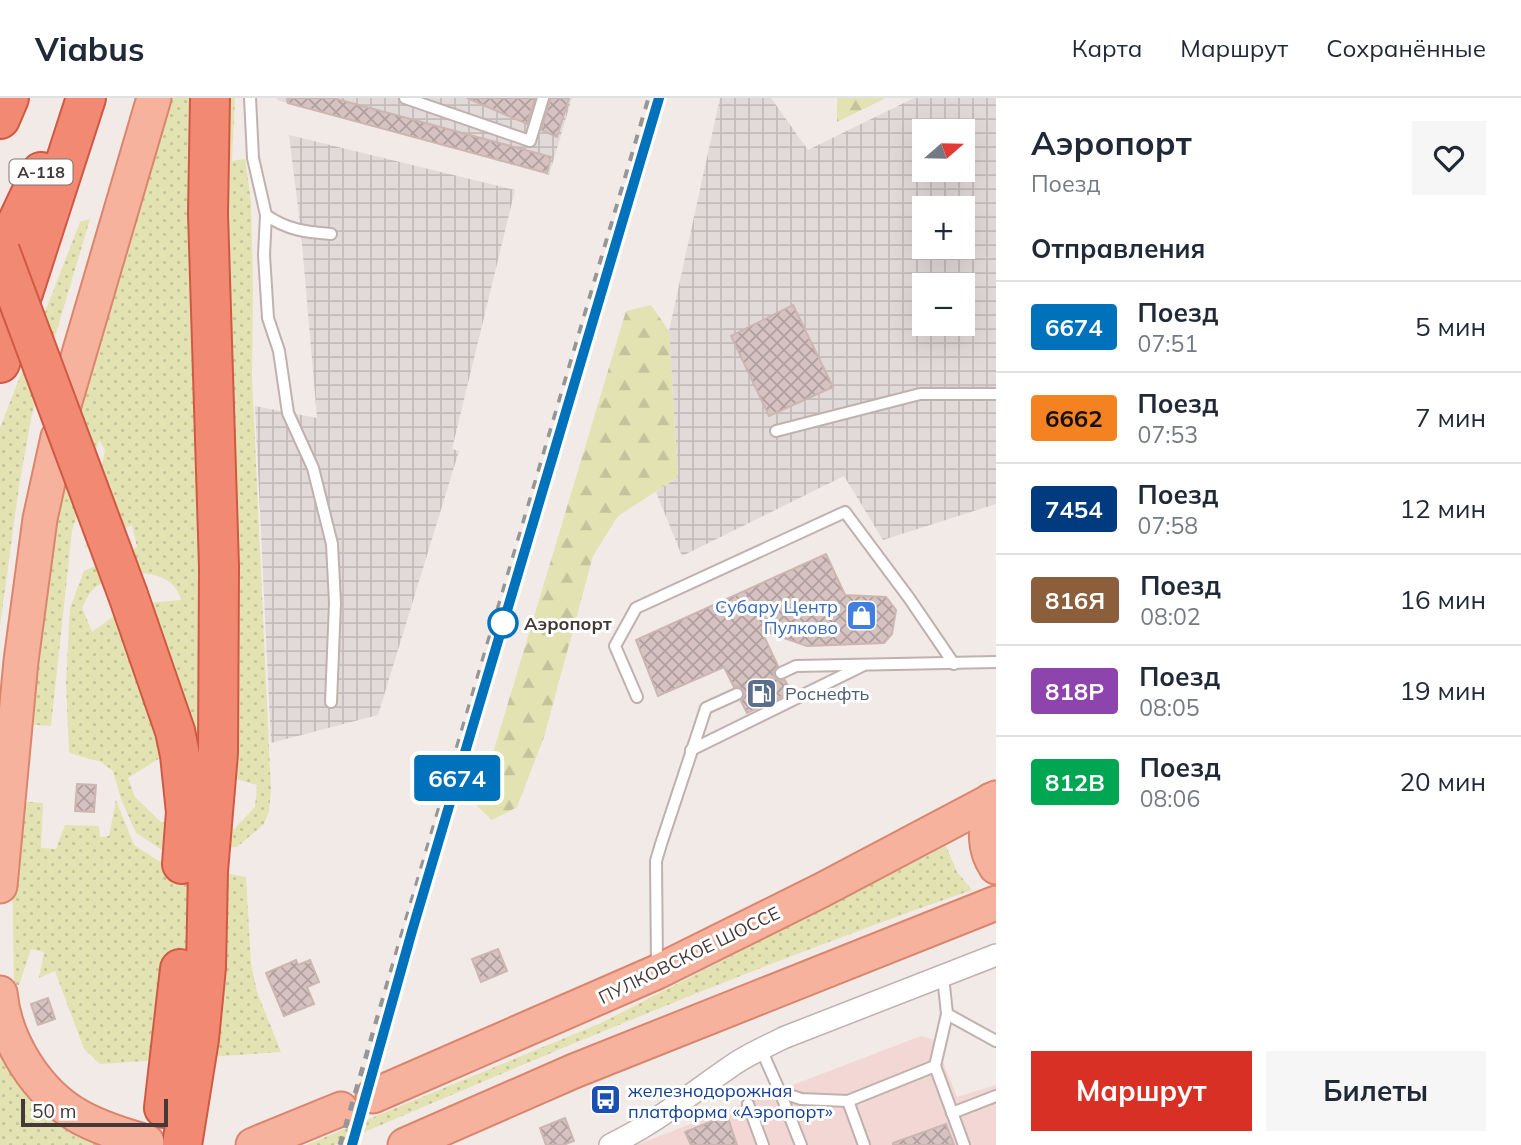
<!DOCTYPE html>
<html lang="ru">
<head>
<meta charset="utf-8">
<style>
	:root { --surface:#fff; --page:#f6f6f7; --text:#1f2937; --muted:#747a83; --line:#e0e1e3; --accent:#d93025 }
	body { margin:0; font-family:Mulish,sans-serif; background:var(--page); color:var(--text); height:100vh; display:flex; flex-direction:column; font-size:26px; white-space:nowrap }
	* { box-sizing:border-box; margin:0 }
	p { font-size:23px; color:var(--muted) }
	.icon { flex:none; width:38px; height:38px; fill:none; stroke:currentColor; stroke-width:2; stroke-linecap:round; stroke-linejoin:round }
	.map { position:relative; flex:1; overflow:hidden }
	.side { display:flex; flex-direction:column; background:var(--surface); width:525px }
	.side>* { flex:none }
	.badge { padding:0 14px; border-radius:5px; font-size:24px; line-height:46px }
	.needle { width:46px; rotate:70deg }
	.tools { position:absolute; left:912px; top:21px; display:grid; gap:14px }
	.tools a { display:grid; place-items:center; width:63px; height:63px; border-radius:0px; background:var(--surface); box-shadow:0 7px 28px #0002; font-size:35px }
	.scale { position:absolute; left:21px; bottom:18px; width:147px; box-sizing:border-box; padding-left:7px; border:4px solid #453937; border-top:0; font-size:19px; line-height:24px; white-space:nowrap; color:#453937; -webkit-text-stroke:5px #fff; paint-order:stroke }
	.map>.badge { position:absolute; translate:-50% -50%; box-shadow:0 0 0 4px #fff }
	h2 { padding:0 35px; font-size:26px; line-height:63px }
	.round { display:grid; place-items:center; flex:none; width:74px; height:74px; border-radius:0px; background:var(--page) }
	.head { display:flex; align-items:center; justify-content:space-between; height:119px; padding:0 35px }
	h1 { font-size:33px; font-weight:700; line-height:52px }
	.button { display:flex; gap:14px; margin-top:auto; padding:14px 35px }
	.button a { flex:1; height:80px; border-radius:0px; background:var(--accent); color:#fff; font-size:28px; font-weight:700; line-height:80px; text-align:center }
	.button a+a { background:var(--page); color:var(--text) }
	ul { padding:0; list-style:none }
	li { display:flex; align-items:center; gap:21px; height:91px; padding:0 35px; border-top:2px solid var(--line) }
	li div { flex:1 }
	li b { display:block; font-size:26px }
	li em { font-style:normal }
	li .badge { min-width:77px; font-weight:700; text-align:center }
	header { display:flex; align-items:center; gap:42px; box-sizing:border-box; height:98px; padding:0 35px; background:var(--surface); border-bottom:2px solid var(--line) }
	header strong { font-size:33px }
	nav { display:flex; gap:38px; margin-inline-start:auto; font-size:24px }
	main { display:flex; flex:1; min-height:0 }
	.map>svg:first-child { display:block }
	.commercial { fill:#f2d7d4 }
	.industrial { fill:url(#industrial-grid); fill-rule:evenodd }
	.grass { fill:url(#grass-dots) }
	.forest { fill:url(#forest-firs) }
	.building { fill:url(#building-cross-hatch); stroke:#cdb5b1; stroke-width:2 }
	.lines { fill:none; stroke-linecap:round; stroke-linejoin:round }
	.lane-casing { stroke:#c0b1ae; stroke-width:14 }
	.street-casing { stroke:#c0b1ae; stroke-width:24 }
	.primary-casing { stroke:#da856e; stroke-width:37 }
	.highway-casing { stroke:#d05943; stroke-width:42 }
	.lane { stroke:#fff; stroke-width:10 }
	.street { stroke:#fff; stroke-width:21 }
	.primary { stroke:#f6b29d; stroke-width:33 }
	.highway { stroke:#f28a73; stroke-width:38 }
	.rail { stroke:#969696; stroke-width:5; stroke-dasharray:9 9; stroke-linecap:butt }
	.highway-bridge-casing { stroke:#d05943; stroke-width:42; stroke-linecap:butt }
	.highway-bridge { stroke:#f28a73; stroke-width:38 }
	.line-casing { stroke:#fff; stroke-width:16 }
	.line { stroke:#0072bc; stroke-width:10 }
	.stop-dot { fill:#fff; stroke:#0072bc; stroke-width:3.5 }
	.labels { text-anchor:middle; dominant-baseline:central; stroke-width:6; stroke-linejoin:round; paint-order:stroke }
	.shield { fill:#fff; stroke:#7d7473; stroke-width:2 }
	.shield-label { font-size:16px; font-weight:bold; fill:#453937 }
	.shop-label { font-size:18px; fill:#366cbe; stroke:#fff; text-anchor:end }
	.stop-label { font-size:18px; font-weight:bold; fill:#453937; stroke:#fff; text-anchor:start }
	.service-label { font-size:18px; fill:#4e5e75; stroke:#fff; text-anchor:start }
	.street-label { font-size:18px; fill:#453937; stroke:#fff }
	.transit-label { font-size:18px; fill:#164399; stroke:#fff; text-anchor:start }
</style>
</head>
<body>
<header>
<strong>Viabus</strong>
<nav><a>Карта</a><a>Маршрут</a><a>Сохранённые</a></nav>
</header>
<main>
<div class="map">
<svg width="996" height="1047" viewBox="0 0 996 1047">
	<defs>
		<pattern id="industrial-grid" width="8" height="8" patternUnits="userSpaceOnUse" patternTransform="scale(1.75)"><rect width="8" height="8" fill="#e2dad9"/><path d="M0 4h8M4 0v8" fill="none" stroke="#c3bcbb"/></pattern>
		<pattern id="grass-dots" width="8" height="8" patternUnits="userSpaceOnUse" patternTransform="scale(1.75)"><rect width="8" height="8" fill="#e3e2b3"/><path d="M2 2h.1M6 6h.1" fill="none" stroke="#c4c39b" stroke-width="1.8" stroke-linecap="round"/></pattern>
		<pattern id="forest-firs" width="22" height="20" patternUnits="userSpaceOnUse" patternTransform="scale(1.75)"><rect width="22" height="20" fill="#e3e2b3"/><path d="M5 1l3.5 6h-7zM16 11l3.5 6h-7z" fill="#c4c39b"/></pattern>
		<pattern id="building-cross-hatch" width="8" height="8" patternUnits="userSpaceOnUse" patternTransform="scale(1.75)"><rect width="8" height="8" fill="#d6c3c1"/><path d="M0 0l8 8M0 8l8-8" fill="none" stroke="#af9f9e"/></pattern>
	</defs>
	<rect width="100%" height="100%" fill="#f2eae7"/>
	<polygon class="commercial" points="921,938 934,942 957,999 996,987 996,1047 636,1047"/>
	<g class="industrial">
		<polygon points="277,0 572,0 549,77 277,2"/>
		<path d="M720 0H771L808 52 914 0H996V406L883 442 844 378 682 458 656 394 678 379 669 233ZM924 33H962V72H924ZM924 110H962V149H924ZM924 187H962V226H924Z"/>
		<polygon points="289,37 515,92 452,351 459,353 378,617 271,645 255,308 317,320 301,134"/>
	</g>
	<g class="grass">
		<path d="M168 0H193L205 647 197 664 146 505 181 502C173 465 110 470 90 495 87 499 85 505 82 509L92 534 122 512 168 655 128 680 135 699 161 724 234 731 255 709 257 687 236 681 220 66 223 0H235L232 63 245 61 251 103 253 191 252 279 271 693 269 713 264 726 237 749 162 752 136 735 121 701 113 673 101 664 69 655 66 584 70 510 84 473 137 449 132 427 85 450 105 352 99 342 72 433 51 628 25 626 52 391Z"/>
		<polygon points="90,121 32,316 19,388 0,528 0,330 80,124"/>
		<polygon points="116,702 134,747 159,763 246,779 251,866 257,894 281,954 100,966 84,951 55,873 39,880 44,854 31,851 19,887 14,887 12,772 20,703 43,705 41,750 56,751 65,727 99,728 100,739 109,738"/>
		<path d="M946 748 957 774 972 792C755 867 545 957 334 1047H306L601 925Z"/>
		<path d="M0 951C34 1001 44 1025 104 1047H0Z"/>
	</g>
	<g class="forest">
		<polygon points="837,0 886,0 837,24"/>
		<polygon points="651,207 669,233 678,379 618,418 593,458 544,639 517,709 492,722 477,708 626,213"/>
	</g>
	<g class="building">
		<polygon points="289,0 333,0 551,59 547,75 288,5"/>
		<polygon points="467,0 535,0 527,26"/>
		<polygon points="551,0 569,0 557,39 541,32"/>
		<polygon points="793,207 833,289 769,318 731,238"/>
		<polygon points="826,456 845,497 886,499 896,512 892,536 884,545 807,548 761,532 778,568 773,574 774,579 780,583 785,582 791,594 747,615 741,603 745,597 744,592 738,588 734,589 724,569 658,598 636,542"/>
		<polygon points="77,686 96,687 94,714 75,713"/>
		<polygon points="498,851 507,873 481,884 472,861"/>
		<polygon points="296,862 298,867 310,862 319,884 307,889 314,906 284,918 266,875"/>
		<polygon points="48,900 55,921 38,927 31,906"/>
		<polygon points="727,1017 737,1047 691,1047 685,1034"/>
		<polygon points="565,1020 574,1043 563,1047 546,1047 540,1030"/>
		<polygon points="946,1026 954,1047 893,1047 893,1045"/>
	</g>
	<g class="lines">
		<defs>
			<g id="lane">
				<path d="M250 0 253 60 266 117C287 132 306 134 331 136"/>
				<polyline points="405,0 530,43 543,0"/>
				<polyline points="266,117 264,157 268,220 279,253 288,315 313,370 332,446 335,505 331,604"/>
				<polyline points="776,333 920,296 996,296"/>
				<polyline points="781,575 796,568 996,564"/>
				<polyline points="637,599 615,548 636,510 845,414 909,500 954,566"/>
				<polyline points="691,652 862,568"/>
				<polyline points="657,868 656,763 661,746 706,610 737,596"/>
				<polyline points="947,916 996,943"/>
				<polyline points="761,951 780,994 801,1001 848,1003 935,968 947,916 943,878"/>
				<polyline points="935,968 964,1047"/>
				<polyline points="780,994 801,1047"/>
				<polyline points="848,1003 864,1047"/>
				<polyline points="748,1006 763,1047"/>
				<polyline points="952,1015 996,998"/>
			</g>
			<path id="street" d="M610 1047C656 1025 689 997 730 969 746 957 766 949 783 940L996 857"/>
			<g id="primary">
				<polyline points="64,307 154,0"/>
				<path d="M991 702C987 727 981 747 996 769"/>
				<polyline points="0,788 21,563 40,421 58,339"/>
				<path d="M0 895C5 944 37 995 80 1019 100 1030 125 1038 147 1044"/>
				<polyline points="373,998 657,874 822,792 996,700"/>
				<polyline points="253,1047 341,1011"/>
				<polyline points="405,1047 574,973 996,805"/>
			</g>
			<g id="highway">
				<polyline points="0,21 9,0"/>
				<polyline points="6,148 41,74"/>
				<polyline points="23,195 86,0"/>
				<polyline points="0,265 14,222"/>
				<polyline points="128,497 175,633 180,657 186,714 182,766"/>
				<polyline points="164,1010 180,871"/>
				<polyline points="182,1047 199,941 206,869 208,773 218,655 219,469 208,116 210,0"/>
			</g>
		</defs>
		<use href="#lane" class="lane-casing"/>
		<use href="#street" class="street-casing"/>
		<use href="#primary" class="primary-casing"/>
		<use href="#highway" class="highway-casing"/>
		<use href="#lane" class="lane"/>
		<use href="#street" class="street"/>
		<use href="#primary" class="primary"/>
		<use href="#highway" class="highway"/>
		<g class="rail">
			<polyline points="340,1047 649,0"/>
			<polyline points="352,1047 405,859"/>
		</g>
		<defs>
			<polyline id="highway-bridge" points="0,153 128,497"/>
		</defs>
		<use href="#highway-bridge" class="highway-bridge-casing"/>
		<use href="#highway-bridge" class="highway-bridge"/>
	</g>
	<g class="lines">
		<defs>
			<polyline id="line" points="352,1047 412,833 659,0"/>
		</defs>
		<use href="#line" class="line-casing"/>
		<use href="#line" class="line"/>
	</g>
	<defs>
		<symbol id="shop-square" viewBox="-11 -11 22 22"><rect x="-9" y="-9" width="18" height="18" rx="4" fill="#3f7fe0" stroke="#fff"/><path d="M-5-2.5h2.3a2.7 3.5 0 0 1 5.4 0H5L5.5 6h-11ZM-1.5-2.5h3a1.5 2.3 0 0 0-3 0Z" fill="#fff"/></symbol>
		<symbol id="fuel-square" viewBox="-11 -11 22 22"><rect x="-9" y="-9" width="18" height="18" rx="4" fill="#5c6f8a" stroke="#fff"/><path d="M-5.5-6h7V0h2V4h1.3V-2.5L3-4.5l.8-.8L6-3V5H2.5V1h-1V6h-7ZM-4.2-4.7v3.2H.2V-4.7Z" fill="#fff"/></symbol>
		<symbol id="bus-square" viewBox="-11 -11 22 22"><rect x="-9" y="-9" width="18" height="18" rx="4" fill="#1a4fb4" stroke="#fff"/><path d="M-5-6H5V4H4V6H2V4H-2V6H-4V4H-5ZM-3.5-4V0h7V-4ZM-3.5 1.2v1.5H-2V1.2ZM2 1.2v1.5H3.5V1.2Z" fill="#fff"/></symbol>
	</defs>
	<g fill-rule="evenodd">
		<use href="#shop-square" x="844" y="500" width="35" height="35"/>
		<use href="#fuel-square" x="744" y="578" width="35" height="35"/>
		<use href="#bus-square" x="588" y="984" width="35" height="35"/>
	</g>
	<circle class="stop-dot" cx="503" cy="525" r="14"/>
	<g class="labels">
		<rect class="shield" x="9.5" y="61.5" width="63" height="25" rx="5"/>
		<g class="shield-label">
			<text x="41" y="74">А-118</text>
		</g>
		<g class="shop-label">
			<text x="838" y="508">Субару Центр<tspan x="838" dy="21">Пулково</tspan></text>
		</g>
		<g class="stop-label">
			<text x="524" y="525">Аэропорт</text>
		</g>
		<g class="service-label">
			<text x="785" y="595">Роснефть</text>
		</g>
		<g class="street-label">
			<text transform="translate(689 857) rotate(-26)">ПУЛКОВСКОЕ ШОССЕ</text>
		</g>
		<g class="transit-label">
			<text x="628" y="992">железнодорожная<tspan x="628" dy="21">платформа «Аэропорт»</tspan></text>
		</g>
	</g>
</svg>
<div class="tools">
<a><svg class="needle" viewBox="-14 -14 28 28"><path d="M0-13l5 13h-10z" fill="#e53935"/><path d="M0 13l5-13h-10z" fill="#747a83"/></svg></a>
<a>+</a>
<a>−</a>
</div>
<div class="scale">50 m</div>
<b class="badge" style="left:457px;top:680px;background:#0072bc;color:#fff">6674</b>
</div>
<section class="side">
<div class="head"><div><h1>Аэропорт</h1><p>Поезд</p></div><a class="round"><svg class="icon" aria-label="heart" viewBox="0 0 24 24"><path d="M12 20l-8-8c-3-5 5-10 8-4 3-6 11-1 8 4z"/></svg></a></div>
<h2>Отправления</h2>
<ul>
<li><span class="badge" style="background:#0072bc;color:#fff">6674</span><div><b>Поезд</b><p>07:51</p></div><em>5 мин</em></li>
<li><span class="badge" style="background:#f58220;color:#111">6662</span><div><b>Поезд</b><p>07:53</p></div><em>7 мин</em></li>
<li><span class="badge" style="background:#003b80;color:#fff">7454</span><div><b>Поезд</b><p>07:58</p></div><em>12 мин</em></li>
<li><span class="badge" style="background:#8b5e3c;color:#fff">816Я</span><div><b>Поезд</b><p>08:02</p></div><em>16 мин</em></li>
<li><span class="badge" style="background:#8e44ad;color:#fff">818Р</span><div><b>Поезд</b><p>08:05</p></div><em>19 мин</em></li>
<li><span class="badge" style="background:#00a651;color:#fff">812В</span><div><b>Поезд</b><p>08:06</p></div><em>20 мин</em></li>
</ul>
<div class="button"><a>Маршрут</a><a>Билеты</a></div>
</section>
</main>
</body>
</html>
